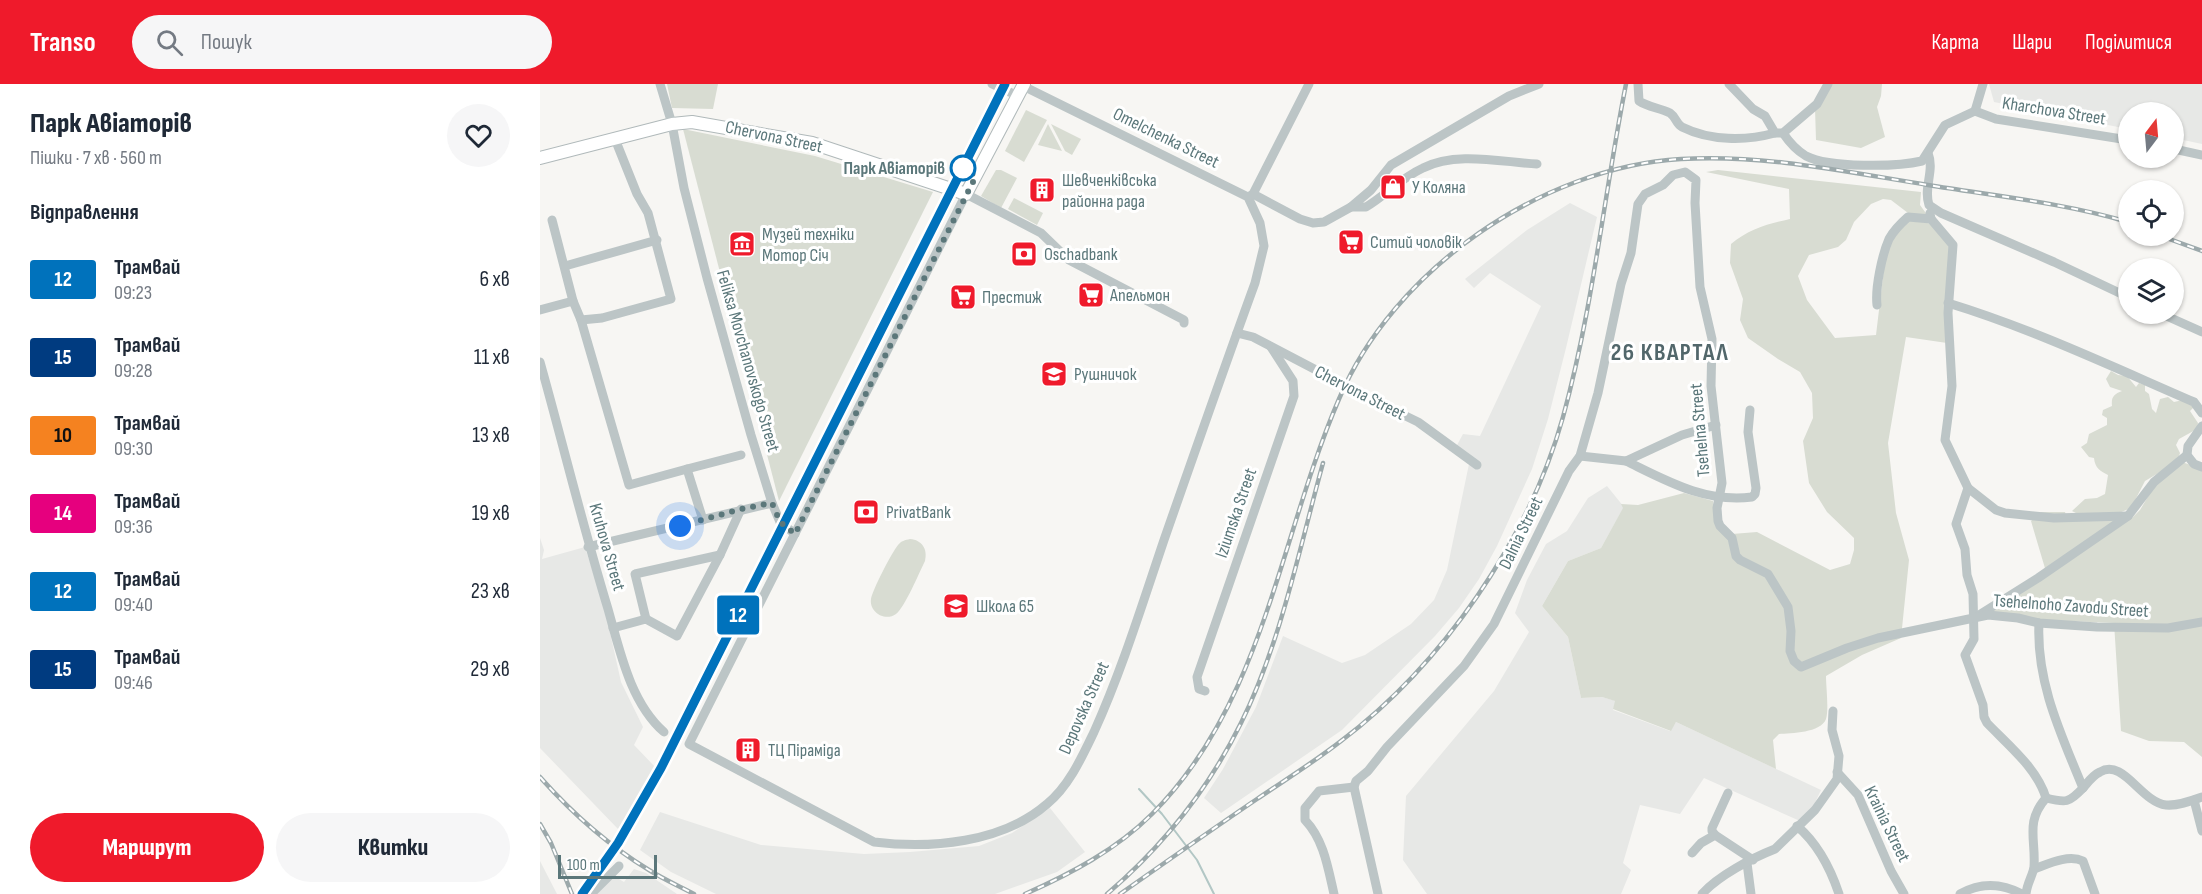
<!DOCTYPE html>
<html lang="uk">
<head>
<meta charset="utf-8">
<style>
	:root { --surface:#fff; --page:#f6f6f7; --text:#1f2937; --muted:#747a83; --accent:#ef1a2b }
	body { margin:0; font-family:"Sofia Sans Condensed",sans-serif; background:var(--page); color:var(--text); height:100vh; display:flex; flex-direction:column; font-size:22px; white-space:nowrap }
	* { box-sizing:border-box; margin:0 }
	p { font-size:20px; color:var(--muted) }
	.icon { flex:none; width:33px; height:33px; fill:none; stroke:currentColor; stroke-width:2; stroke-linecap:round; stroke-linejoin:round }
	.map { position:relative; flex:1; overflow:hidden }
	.details { display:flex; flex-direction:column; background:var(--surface); width:540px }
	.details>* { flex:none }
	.badge { padding:0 12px; border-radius:4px; font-size:21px; line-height:39px }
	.needle { width:39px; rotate:16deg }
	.tools { position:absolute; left:1578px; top:18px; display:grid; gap:12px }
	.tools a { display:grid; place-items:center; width:66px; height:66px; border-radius:50%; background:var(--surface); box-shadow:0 2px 4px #0004; font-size:30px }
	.scale { position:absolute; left:18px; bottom:15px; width:99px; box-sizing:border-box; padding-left:6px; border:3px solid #5b777a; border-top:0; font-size:16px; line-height:21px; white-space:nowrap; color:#5b777a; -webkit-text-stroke:4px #fff; paint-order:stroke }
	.you { position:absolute; width:30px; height:30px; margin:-15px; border:4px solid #fff; border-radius:50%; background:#1a73e8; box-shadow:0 0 0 9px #1a73e833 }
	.map>.badge { position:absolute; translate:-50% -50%; box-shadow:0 0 0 3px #fff }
	h2 { padding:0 30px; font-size:22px; line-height:54px }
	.round { display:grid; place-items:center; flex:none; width:63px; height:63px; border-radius:32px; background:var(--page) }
	.head { display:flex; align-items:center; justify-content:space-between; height:102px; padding:0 30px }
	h1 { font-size:28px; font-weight:800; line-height:45px }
	.action { display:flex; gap:12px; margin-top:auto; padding:12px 30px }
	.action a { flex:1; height:69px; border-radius:36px; background:var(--accent); color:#fff; font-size:24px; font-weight:800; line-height:69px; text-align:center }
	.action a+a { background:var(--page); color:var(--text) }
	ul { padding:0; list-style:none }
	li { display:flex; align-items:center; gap:18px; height:78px; padding:0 30px }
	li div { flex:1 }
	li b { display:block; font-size:22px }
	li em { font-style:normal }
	li .badge { min-width:66px; font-weight:700; text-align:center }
	header { display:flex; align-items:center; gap:36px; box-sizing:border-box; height:84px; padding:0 30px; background:var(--accent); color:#fff }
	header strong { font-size:28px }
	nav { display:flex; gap:33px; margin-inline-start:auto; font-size:21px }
	.search { width:420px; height:54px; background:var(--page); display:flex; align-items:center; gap:15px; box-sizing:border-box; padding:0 21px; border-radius:33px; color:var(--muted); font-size:22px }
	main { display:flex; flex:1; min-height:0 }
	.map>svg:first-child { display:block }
	.built { fill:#e7e8e6 }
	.green { fill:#d8dcd2 }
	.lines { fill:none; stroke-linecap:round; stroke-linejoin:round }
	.stream { stroke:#b2c7c5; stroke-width:2 }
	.major-casing { stroke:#b0b9ba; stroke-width:14 }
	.minor { stroke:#bcc5c6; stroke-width:9 }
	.major { stroke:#fff; stroke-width:12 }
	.tram { stroke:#9ca9ab; stroke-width:1.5 }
	.rail-casing { stroke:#9ca9ab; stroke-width:4.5 }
	.rail { stroke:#fff; stroke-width:2; stroke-dasharray:7; stroke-linecap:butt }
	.minor-bridge { stroke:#bcc5c6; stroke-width:9 }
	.line-casing { stroke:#fff; stroke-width:14 }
	.line { stroke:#0072bc; stroke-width:9 }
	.walk { stroke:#5b777a; stroke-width:6; stroke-dasharray:0 10.8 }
	.stop-dot { fill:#fff; stroke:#0072bc; stroke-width:3 }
	.labels { text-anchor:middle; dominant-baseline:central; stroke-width:6; stroke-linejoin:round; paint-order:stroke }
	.street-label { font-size:18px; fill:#5b777a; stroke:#fff }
	.stop-label { font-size:18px; font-weight:bold; fill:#5b777a; stroke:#fff; text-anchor:end }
	.poi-label { font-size:18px; fill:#5b777a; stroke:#fff; text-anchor:start }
	.district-label { font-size:24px; font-weight:bold; letter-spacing:1.5px; fill:#52676b; stroke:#fff }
</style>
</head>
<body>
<header>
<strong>Transo</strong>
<div class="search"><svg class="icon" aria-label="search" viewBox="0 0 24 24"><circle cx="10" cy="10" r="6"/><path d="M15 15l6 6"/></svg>Пошук</div>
<nav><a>Карта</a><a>Шари</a><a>Поділитися</a></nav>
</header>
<main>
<section class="details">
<div class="head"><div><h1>Парк Авіаторів</h1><p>Пішки · 7 хв · 560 m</p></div><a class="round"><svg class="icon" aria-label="heart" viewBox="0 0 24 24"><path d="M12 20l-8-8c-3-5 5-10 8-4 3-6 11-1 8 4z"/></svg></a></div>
<h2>Відправлення</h2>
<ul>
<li><span class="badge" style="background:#0072bc;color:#fff">12</span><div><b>Трамвай</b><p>09:23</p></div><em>6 хв</em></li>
<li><span class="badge" style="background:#003b80;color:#fff">15</span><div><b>Трамвай</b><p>09:28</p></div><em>11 хв</em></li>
<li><span class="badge" style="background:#f58220;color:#111">10</span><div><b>Трамвай</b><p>09:30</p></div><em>13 хв</em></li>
<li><span class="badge" style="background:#e6007e;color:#fff">14</span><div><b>Трамвай</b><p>09:36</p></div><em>19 хв</em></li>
<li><span class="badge" style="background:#0072bc;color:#fff">12</span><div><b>Трамвай</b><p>09:40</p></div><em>23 хв</em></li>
<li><span class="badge" style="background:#003b80;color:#fff">15</span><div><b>Трамвай</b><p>09:46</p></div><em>29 хв</em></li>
</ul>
<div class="action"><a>Маршрут</a><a>Квитки</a></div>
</section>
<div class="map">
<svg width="1662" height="810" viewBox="0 0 1662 810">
	<rect width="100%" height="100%" fill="#f7f6f3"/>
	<g class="built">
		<polygon points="1449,0 1662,0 1662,60 1634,54 1634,28 1588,28 1588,45 1454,18"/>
		<polygon points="1030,119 1057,133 1026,264 1008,335 992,385 957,462 939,495 919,524 895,552 802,646 681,729 664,714 683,685 716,623 743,552 802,579 825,571 871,540 894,516 907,486 929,380 916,363 923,350 940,352 1001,222 950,189 934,204 925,195 987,146"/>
		<polygon points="1067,402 1084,423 1061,464 1028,477 1002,522 1028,553 1041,614 1062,613 1076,617 1073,626 1130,647 1136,638 1281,706 1273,723 1260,737 1164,694 1140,730 1100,721 1083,779 1091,786 1081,810 887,810 863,776 866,712 954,607 989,548 975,529 987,496 1006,460 1027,447 1048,414"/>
		<polygon points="0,454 4,466 2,475 45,463 65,526 81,598 103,643 94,661 116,684 79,746 0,664"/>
		<polygon points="510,724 545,768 517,788 455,810 176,810 131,788 100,766 120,728 221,761 324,770 370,768 439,762 472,749"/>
		<polygon points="0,777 17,810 0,810"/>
		<polygon points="94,785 106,789 137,810 57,810 74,792 84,798"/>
	</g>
	<g class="green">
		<polygon points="127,0 178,0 173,25 132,24"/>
		<polygon points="1290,0 1342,0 1341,12 1337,23 1345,53 1321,64 1276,56 1275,24"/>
		<polygon points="486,26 507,36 484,78 465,67"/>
		<polygon points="508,40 522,67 498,61"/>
		<polygon points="511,40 541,55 532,71 525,67"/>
		<polygon points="143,45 275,72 393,108 239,417"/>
		<polygon points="456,86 461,86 477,94 461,124 441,112"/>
		<path d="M1178 86 1381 108 1380 121 1388 132 1368 129 1351 116 1343 115 1331 120 1314 138 1306 156 1298 163 1269 171 1258 192 1267 216 1295 254 1336 251 1345 176 1352 157 1368 135 1392 140 1410 162 1407 259 1366 253 1348 359 1356 429 1369 476 1361 554 1322 571 1286 592C1286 602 1289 626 1286 635 1281 649 1251 649 1239 650L1233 656 1236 685 1136 638 1131 647 1073 625 1075 617 1062 613 1041 614 1028 553 1002 522 1028 477 1061 464 1083 424 1081 420 1098 421 1144 409 1173 417 1176 441 1192 450 1217 448 1290 486 1310 480 1314 466V454L1287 428 1269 399 1263 357 1273 334 1272 309 1260 288 1238 275 1208 254 1200 236 1203 215 1190 179 1191 160C1209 145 1228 140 1250 135L1249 105 1166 88Z"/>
		<polygon points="474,114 503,129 497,141 468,125"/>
		<path d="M1571 287 1578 291 1587 292 1596 303 1599 299 1605 301V307L1609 310 1612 325 1616 329 1620 315 1628 313 1634 318 1643 316 1654 323 1650 327 1658 339 1657 345 1639 355 1636 361 1640 369 1637 378 1605 397 1591 424 1579 429H1536L1532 427 1545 415 1557 414 1565 410 1568 391C1560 387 1555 384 1554 374L1549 373 1541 363 1547 359 1549 350 1567 341V334L1562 331 1563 326 1572 322C1571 313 1574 310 1582 307L1570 303 1566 295Z"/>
		<polygon points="1642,378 1662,385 1662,673 1644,658 1609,657 1581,647 1574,539 1504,536 1449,529 1507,491 1491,437 1501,428 1525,428 1528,437 1592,434 1600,426 1615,401"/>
		<path d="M370 455C382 456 388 465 385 477 379 489 365 523 356 530 345 538 329 528 331 515 332 507 352 468 358 461 361 457 365 456 370 455Z"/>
	</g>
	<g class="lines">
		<polyline class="stream" points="599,705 622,730 657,776 674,810"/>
		<defs>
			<polyline id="major" points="0,74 132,40 152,38 272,59 426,110 484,0"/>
		</defs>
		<use href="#major" class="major-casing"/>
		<g class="minor">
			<polyline points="120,0 132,40 144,104 167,194 211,351 232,419 240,438 255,450"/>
			<polyline points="452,0 478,12"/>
			<path d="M1098 0 1099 17C1108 23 1120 24 1130 29 1136 33 1136 40 1142 43 1170 57 1206 57 1235 49"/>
			<polyline points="1189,0 1213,25 1225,32 1235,49 1243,49 1277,20 1288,0"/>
			<path d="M483 2 708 113 720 139 724 162 715 199C684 284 654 370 624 456 602 521 582 586 554 648 542 673 529 702 507 720 462 759 391 765 334 758L149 660 426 110 501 149 529 176 644 236V239"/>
			<polyline points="1435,27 1456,35 1588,56"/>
			<polyline points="1435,27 1443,0"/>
			<path d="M1243 49C1249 58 1256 66 1266 72 1289 84 1357 83 1382 77L1405 41 1435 27"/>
			<polyline points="1634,65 1662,71"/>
			<path d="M1388 69C1395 87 1383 103 1389 121L1401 129 1514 178 1588 213"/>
			<path d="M713 110 760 135 773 139 784 138 811 123H826C846 111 861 94 883 84 916 67 961 78 997 80"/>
			<polyline points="708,113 713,110 769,0"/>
			<polyline points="811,123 831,106 851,81 969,12 999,0"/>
			<polyline points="1391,135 1413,161 1408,229 1412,302 1405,356 1428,404 1456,426 1465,429 1514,434 1588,432"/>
			<polyline points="12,136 33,217"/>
			<polyline points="25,182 117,156"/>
			<path d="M1408 219C1493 245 1573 283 1654 318L1662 329"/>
			<path d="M1337 221C1335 204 1342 171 1349 155 1354 146 1360 140 1368 133L1391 135 1390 129"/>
			<polyline points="0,226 33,217 41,236 62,234 131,215 108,129 97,110 75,55"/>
			<polyline points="1622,230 1662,248"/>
			<polyline points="41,236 89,401 147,385 163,436"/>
			<polyline points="697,249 713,253 799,298"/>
			<path d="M0 278C23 360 43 443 68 525 80 567 90 618 124 648"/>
			<polyline points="841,320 878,338 937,381"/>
			<polyline points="1662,342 1648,362 1647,371 1654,380 1662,383"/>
			<polyline points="1040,372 1086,377 1142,351 1176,341"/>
			<path d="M1086 377C1127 397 1165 419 1212 413L1215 410 1216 404 1208 348 1210 326"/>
			<polyline points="147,385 201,371"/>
			<path d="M1428 404 1416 440 1425 465 1427 491 1433 510 1434 555 1425 571 1443 621 1444 633 1447 639C1468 661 1497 684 1506 714"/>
			<polyline points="48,463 232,419"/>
			<polyline points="1439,531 1498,494 1588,432 1614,398 1647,371"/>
			<polyline points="106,535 95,490 180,471"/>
			<path d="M1499 539C1496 598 1521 650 1543 704 1548 698 1553 691 1560 688 1583 674 1601 718 1626 721 1638 722 1651 717 1662 713"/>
			<polyline points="73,544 106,535 137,552 180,471 201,425"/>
			<polyline points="665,607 659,605 657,593 754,312 753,297 731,263"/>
			<polyline points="1297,688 1318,711 1351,787 1364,810"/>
			<path d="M1506 714C1526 719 1529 719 1543 704"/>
			<polyline points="1654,716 1662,747"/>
			<path d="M1257 742C1277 759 1291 786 1299 810"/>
			<polyline points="1175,751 1172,747 1172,744 1188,709"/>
			<polyline points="1152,769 1161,759 1175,751 1213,776"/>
			<polyline points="1207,779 1211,810"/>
			<path d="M1494 785C1508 780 1528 770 1543 777L1555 810"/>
			<polyline points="51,810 79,782"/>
			<path d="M794 810C788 784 784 756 765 736V724L779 707 814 703"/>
			<polyline points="838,810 814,703 816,697 828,687 847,663 924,582 954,540 1029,387 1040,372 1058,309 1081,200 1091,169 1098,120 1105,110 1123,101 1133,91 1145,88 1156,96 1155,119 1160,203 1172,255 1171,302 1182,399 1177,424 1178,437 1180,442 1192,454 1196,472 1200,476 1228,490 1248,523 1251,547 1250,567 1254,577 1261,583 1307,564 1338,554 1448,531 1478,534 1499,539 1557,543 1628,544 1662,538"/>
			<path d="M1162 810C1178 792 1212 774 1235 765L1275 726 1297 695 1299 672 1292 646 1293 627"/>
			<path d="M1420 810C1441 798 1461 799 1482 810"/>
			<path d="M1486 810C1487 799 1493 791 1494 783 1496 755 1485 738 1506 714"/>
		</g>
		<use href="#major" class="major"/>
		<polyline class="tram" points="45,810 80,761 121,688 470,0"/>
		<defs>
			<g id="rail">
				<polyline points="1621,152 1662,167"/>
				<path d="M0 693C32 729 68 761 109 786 123 795 139 802 154 810"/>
				<polyline points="0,740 11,759 32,810"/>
				<path d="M485 810C530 790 576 766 612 730 724 618 739 454 799 315 853 186 1002 83 1141 75 1224 70 1307 88 1388 101 1455 112 1524 119 1588 138"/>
				<path d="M567 810C623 762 668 706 701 639 741 558 759 466 783 379"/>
				<path d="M580 810C626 778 671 746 717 715 745 696 774 678 801 657 902 581 989 455 1023 333 1053 224 1064 111 1086 0"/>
			</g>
		</defs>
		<use href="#rail" class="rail-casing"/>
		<use href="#rail" class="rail"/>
		<polyline class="minor-bridge" points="799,298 841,320"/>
	</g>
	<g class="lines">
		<defs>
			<polyline id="line" points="42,810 78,759 121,684 465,0"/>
		</defs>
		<use href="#line" class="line-casing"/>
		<use href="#line" class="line"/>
		<polyline class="walk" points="140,442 201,425 232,419 240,438 255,450 436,92 423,84"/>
	</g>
	<defs>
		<symbol id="shop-square" viewBox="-11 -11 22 22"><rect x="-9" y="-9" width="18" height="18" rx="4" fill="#ef1a2b" stroke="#fff"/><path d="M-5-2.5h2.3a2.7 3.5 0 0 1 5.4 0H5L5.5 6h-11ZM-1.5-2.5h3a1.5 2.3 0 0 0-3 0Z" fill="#fff"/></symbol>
		<symbol id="building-square" viewBox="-11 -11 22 22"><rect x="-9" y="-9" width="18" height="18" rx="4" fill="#ef1a2b" stroke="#fff"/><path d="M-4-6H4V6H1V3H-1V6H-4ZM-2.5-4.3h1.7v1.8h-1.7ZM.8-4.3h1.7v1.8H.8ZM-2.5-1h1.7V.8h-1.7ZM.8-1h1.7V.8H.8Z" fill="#fff"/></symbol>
		<symbol id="supermarket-square" viewBox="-11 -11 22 22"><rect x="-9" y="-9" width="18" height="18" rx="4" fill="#ef1a2b" stroke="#fff"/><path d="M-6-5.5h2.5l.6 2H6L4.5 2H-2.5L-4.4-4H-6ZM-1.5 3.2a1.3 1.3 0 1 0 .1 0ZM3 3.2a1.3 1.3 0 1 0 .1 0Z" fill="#fff"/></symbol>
		<symbol id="museum-square" viewBox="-11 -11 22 22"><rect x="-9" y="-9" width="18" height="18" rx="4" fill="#ef1a2b" stroke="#fff"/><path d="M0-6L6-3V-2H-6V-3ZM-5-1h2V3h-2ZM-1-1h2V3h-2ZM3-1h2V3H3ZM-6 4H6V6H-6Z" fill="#fff"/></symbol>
		<symbol id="bank-square" viewBox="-11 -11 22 22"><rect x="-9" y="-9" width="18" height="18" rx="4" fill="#ef1a2b" stroke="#fff"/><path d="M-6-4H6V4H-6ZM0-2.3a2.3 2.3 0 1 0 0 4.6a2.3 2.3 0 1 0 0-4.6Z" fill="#fff"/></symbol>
		<symbol id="school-square" viewBox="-11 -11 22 22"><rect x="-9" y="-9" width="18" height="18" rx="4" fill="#ef1a2b" stroke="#fff"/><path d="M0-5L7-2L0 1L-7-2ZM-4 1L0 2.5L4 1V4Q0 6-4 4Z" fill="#fff"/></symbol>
	</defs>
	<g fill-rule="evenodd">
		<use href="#shop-square" x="838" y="88" width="30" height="30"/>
		<use href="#building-square" x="487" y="91" width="30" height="30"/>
		<use href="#supermarket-square" x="796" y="143" width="30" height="30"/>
		<use href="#museum-square" x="187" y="145" width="30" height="30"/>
		<use href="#bank-square" x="469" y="155" width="30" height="30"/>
		<use href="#supermarket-square" x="536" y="196" width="30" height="30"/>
		<use href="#supermarket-square" x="408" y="198" width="30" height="30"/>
		<use href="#school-square" x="499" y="275" width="30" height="30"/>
		<use href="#bank-square" x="311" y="413" width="30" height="30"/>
		<use href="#school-square" x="401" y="507" width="30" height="30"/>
		<use href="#building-square" x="193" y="651" width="30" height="30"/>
	</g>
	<circle class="stop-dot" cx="423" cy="84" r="12"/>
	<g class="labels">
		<g class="street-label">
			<text transform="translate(1514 27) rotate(9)">Kharchova Street</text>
			<text transform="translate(234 53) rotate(12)">Chervona Street</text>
			<text transform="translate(626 54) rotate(26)">Omelchenka Street</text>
			<text transform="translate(208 277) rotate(74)">Feliksa Movchanovskogo Street</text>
			<text transform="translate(820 309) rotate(27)">Chervona Street</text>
			<text transform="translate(1160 346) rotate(-95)">Tsehelna Street</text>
			<text transform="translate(696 429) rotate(-71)">Iziumska Street</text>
			<text transform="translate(981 449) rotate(-64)">Dalnia Street</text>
			<text transform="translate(67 463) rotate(74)">Kruhova Street</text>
			<text transform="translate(1531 522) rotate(4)">Tsehelnoho Zavodu Street</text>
			<text transform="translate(544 624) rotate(-66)">Depovska Street</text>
			<text transform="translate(1347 740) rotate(64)">Krainia Street</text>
		</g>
		<g class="stop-label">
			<text x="405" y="84">Парк Авіаторів</text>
		</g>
		<g class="poi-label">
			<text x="522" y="96">Шевченківська<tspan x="522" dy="21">районна рада</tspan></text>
			<text x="872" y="103">У Коляна</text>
			<text x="222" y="150">Музей техніки<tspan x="222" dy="21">Мотор Січ</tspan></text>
			<text x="830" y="158">Ситий чоловік</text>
			<text x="504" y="170">Oschadbank</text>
			<text x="570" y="211">Апельмон</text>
			<text x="442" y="213">Престиж</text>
			<text x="534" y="290">Рушничок</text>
			<text x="346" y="428">PrivatBank</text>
			<text x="436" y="522">Школа 65</text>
			<text x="228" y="666">ТЦ Піраміда</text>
		</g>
		<g class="district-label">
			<text x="1130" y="268">26 КВАРТАЛ</text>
		</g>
	</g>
</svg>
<div class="tools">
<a><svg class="needle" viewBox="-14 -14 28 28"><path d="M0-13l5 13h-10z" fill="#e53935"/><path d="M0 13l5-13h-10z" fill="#747a83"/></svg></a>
<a><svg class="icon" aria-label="locate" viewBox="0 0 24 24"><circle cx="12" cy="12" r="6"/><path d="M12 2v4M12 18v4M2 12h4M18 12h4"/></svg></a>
<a><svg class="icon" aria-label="layers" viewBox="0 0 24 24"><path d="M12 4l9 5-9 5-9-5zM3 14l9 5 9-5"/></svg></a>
</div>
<div class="scale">100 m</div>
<div class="you" style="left:140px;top:442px"></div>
<b class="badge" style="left:198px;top:531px;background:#0072bc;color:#fff">12</b>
</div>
</main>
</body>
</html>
